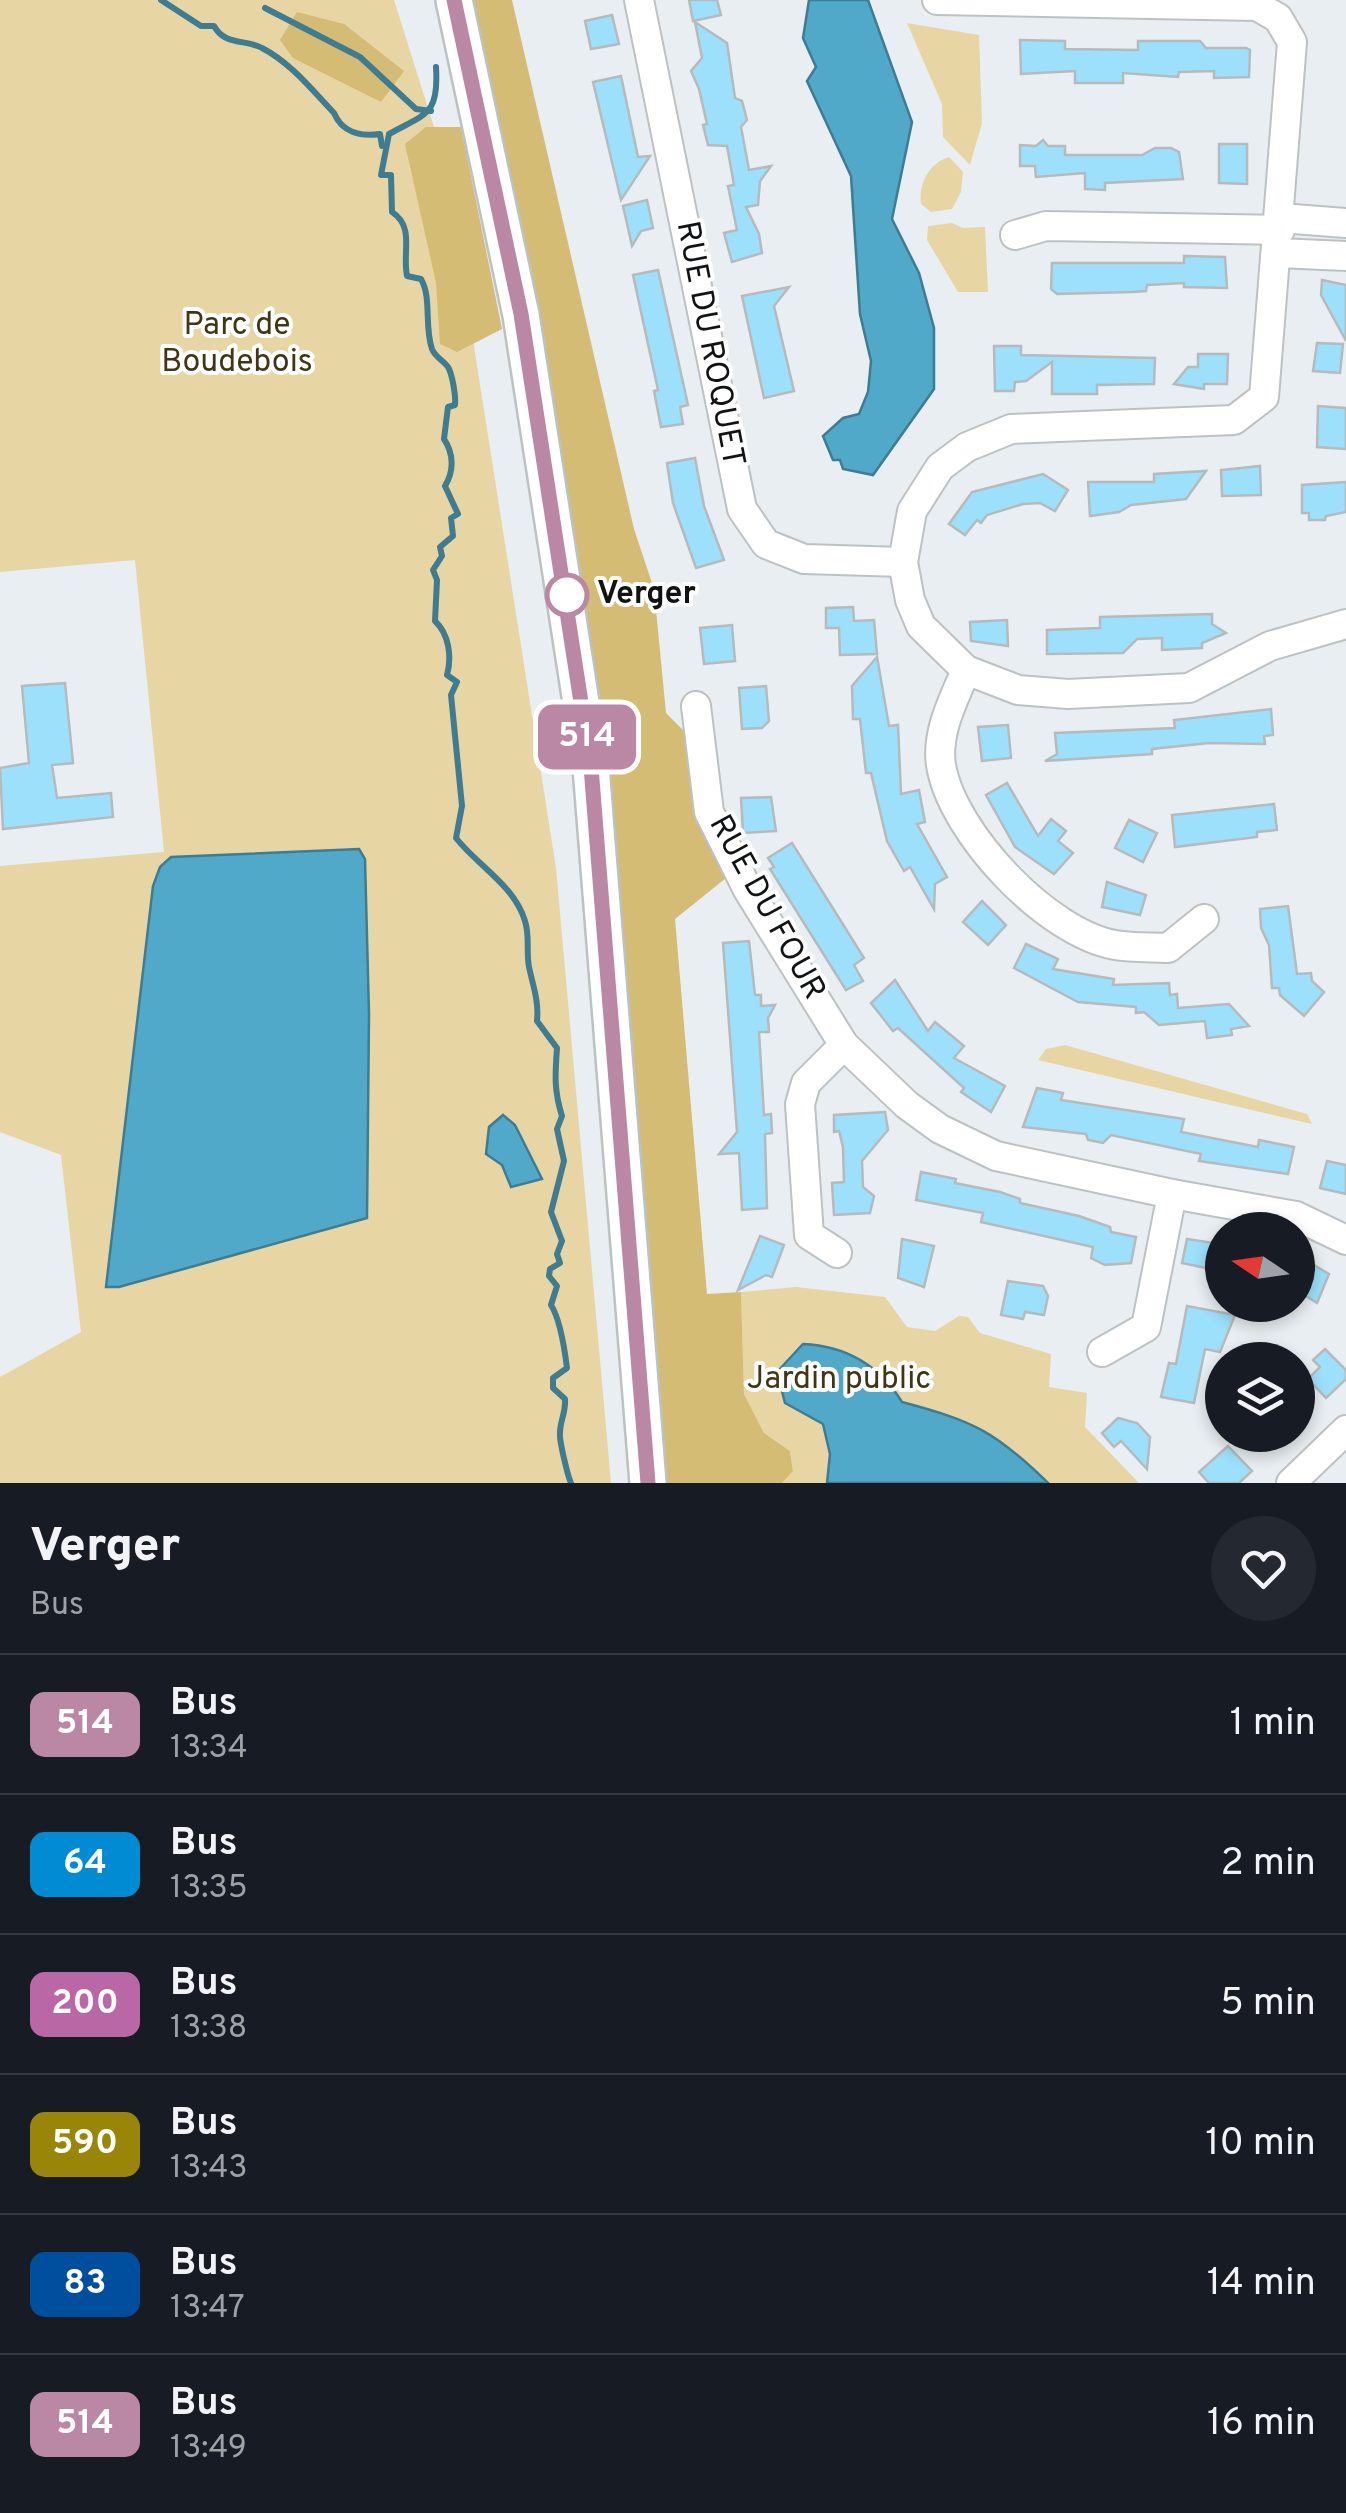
<!DOCTYPE html>
<html lang="fr">
<head>
<meta charset="utf-8">
<style>
	:root { --surface:#171b24; --page:#242831; --text:#f1f3f6; --muted:#9ea1a6; --line:#363941 }
	body { margin:0; font-family:Overpass,sans-serif; background:var(--page); color:var(--text); height:100vh; display:flex; flex-direction:column; font-size:38px; white-space:nowrap }
	* { box-sizing:border-box; margin:0 }
	p { font-size:32px; color:var(--muted) }
	.icon { flex:none; width:55px; height:55px; fill:none; stroke:currentColor; stroke-width:2; stroke-linecap:round; stroke-linejoin:round }
	.map { position:relative; height:1483px; overflow:hidden }
	.sheet { display:flex; flex-direction:column; background:var(--surface); flex:1 }
	.sheet>* { flex:none }
	.badge { padding:0 20px; border-radius:15px; font-size:35px; line-height:65px }
	.needle { width:65px; rotate:283deg }
	.tools { position:absolute; left:1205px; top:1212px; display:grid; gap:20px }
	.tools a { display:grid; place-items:center; width:110px; height:110px; border-radius:50%; background:var(--surface); box-shadow:0 5px 15px #0003; font-size:50px }
	.map>.badge { position:absolute; translate:-50% -50%; box-shadow:0 0 0 5px #fff }
	.round { display:grid; place-items:center; flex:none; width:105px; height:105px; border-radius:52px; background:var(--page) }
	.overview { display:flex; align-items:center; justify-content:space-between; height:170px; padding:0 30px }
	h1 { font-size:48px; font-weight:800; line-height:75px }
	ul { padding:0; list-style:none }
	li { display:flex; align-items:center; gap:30px; height:140px; padding:0 30px; border-top:2px solid var(--line) }
	li div { flex:1 }
	li b { display:block; font-size:38px }
	li em { font-style:normal }
	li .badge { min-width:110px; font-weight:700; text-align:center }
	.map>svg:first-child { display:block }
	.green { fill:#e7d6a3 }
	.forest { fill:#d4bc74 }
	.water { fill:#51a9c9; stroke:#3e7c92; stroke-width:2.5 }
	.lines { fill:none; stroke-linecap:round; stroke-linejoin:round }
	.stream { stroke:#3e7c92; stroke-width:6 }
	.building { fill:#9de0fb; stroke:#b5bbbd; stroke-width:2.5 }
	.minor-casing { stroke:#bcc2c4; stroke-width:32 }
	.major-casing { stroke:#bcc2c4; stroke-width:40 }
	.minor { stroke:#fff; stroke-width:28 }
	.major { stroke:#fff; stroke-width:35 }
	.line-casing { stroke:#fff; stroke-width:22 }
	.line { stroke:#ba88a4; stroke-width:15 }
	.stop-dot { fill:#fff; stroke:#ba88a4; stroke-width:5 }
	.labels { text-anchor:middle; dominant-baseline:central; stroke-width:8; stroke-linejoin:round; paint-order:stroke }
	.park-label { font-size:32px; fill:#403615; stroke:#fff }
	.street-label { font-size:32px; fill:#101213; stroke:#fff }
	.stop-label { font-size:32px; font-weight:bold; fill:#101213; stroke:#fff; text-anchor:start }
</style>
</head>
<body>
<div class="map">
<svg width="1346" height="1483" viewBox="0 0 1346 1483">
	<rect width="100%" height="100%" fill="#e8eef1"/>
	<g class="green">
		<polygon points="0,0 394,0 445,162 556,868 611,1483 0,1483 0,1377 81,1332 61,1155 0,1132 0,866 164,852 135,560 0,572"/>
		<polygon points="907,23 979,35 982,123 970,165 943,137 942,104"/>
		<path d="M949 157 963 172 961 192 952 209 931 212 921 204C918 184 929 163 949 157Z"/>
		<polygon points="952,223 963,228 985,227 988,292 958,292 927,240 928,226"/>
		<polygon points="1065,1045 1307,1114 1312,1124 1038,1060 1046,1049"/>
		<polygon points="796,1287 885,1297 907,1327 935,1331 959,1316 968,1317 980,1333 1051,1354 1049,1387 1087,1393 1085,1427 1139,1483 782,1483 793,1470 790,1451 764,1433 744,1394 741,1292"/>
	</g>
	<g class="forest">
		<polygon points="466,0 512,0 634,529 654,589 666,713 690,737 698,818 726,878 675,919 707,1294 741,1292 744,1394 764,1433 790,1451 793,1471 782,1483 664,1483 606,768 532,271"/>
		<polygon points="297,12 344,24 404,71 381,102 293,58 280,40"/>
		<polygon points="426,127 461,127 502,329 457,352 440,344 436,283 405,144"/>
	</g>
	<g class="water">
		<polygon points="809,0 868,0 912,122 892,219 919,273 934,328 934,389 873,475 843,469 840,460 833,460 823,436 843,418 859,414 868,392 871,361 860,314 851,176 807,81 816,67 803,38"/>
		<polygon points="359,849 365,859 369,1014 367,1218 119,1287 106,1287 153,886 160,867 171,857"/>
		<polygon points="503,1115 515,1125 542,1179 511,1187 502,1165 486,1154 489,1127"/>
		<path d="M803 1344C847 1346 879 1365 902 1402 973 1421 995 1431 1048 1483H827L830 1454 823 1424 785 1403 777 1372Z"/>
	</g>
	<g class="lines">
		<g class="stream">
			<path d="M161 0 201 26H214C225 46 246 39 262 48 291 63 312 90 334 113 342 132 360 137 380 134L382 146"/>
			<polyline points="265,8 360,57 416,109 431,111"/>
			<path d="M436 67C439 115 427 113 389 134L381 175H391L392 212C415 227 402 252 407 276L421 279C432 298 424 326 432 349 435 357 443 360 448 367 452 373 456 396 455 405L448 407 444 439C454 454 454 471 445 486L458 514 451 518 453 536 440 547 442 556 433 570 437 580 435 621C449 634 452 657 447 675L457 682 451 695 462 806 456 838C478 866 514 885 525 921 530 936 526 952 529 967 533 986 539 1001 537 1021L557 1048C555 1075 554 1091 562 1116L557 1129 564 1161 551 1212 562 1241 557 1254 560 1263 550 1269 549 1276 557 1286 551 1305C560 1319 565 1352 567 1368L553 1378V1388L565 1399C566 1413 560 1420 560 1433 559 1440 568 1477 571 1483"/>
		</g>
	</g>
	<g class="building">
		<polygon points="689,0 717,0 721,15 693,21"/>
		<polygon points="612,15 619,44 591,49 585,21"/>
		<polygon points="695,22 727,43 735,98 742,101 747,120 741,127 749,170 771,166 760,181 758,205 746,207 759,234 762,253 732,262 724,233 737,230 728,186 734,185 727,146 708,145 703,125 707,124 699,89 691,71 702,58"/>
		<polygon points="1020,40 1065,41 1065,49 1138,50 1138,41 1200,41 1206,48 1246,48 1250,50 1249,77 1214,78 1214,71 1179,72 1178,77 1123,73 1123,83 1075,83 1075,71 1021,74"/>
		<polygon points="621,76 638,157 650,156 621,200 593,82"/>
		<polygon points="1043,140 1048,146 1065,146 1065,155 1142,155 1155,148 1171,148 1179,152 1183,179 1105,183 1105,190 1085,189 1085,173 1036,177 1035,166 1020,166 1020,145 1036,146"/>
		<polygon points="1219,144 1247,144 1247,184 1219,183"/>
		<polygon points="647,200 653,228 641,231 632,246 623,206"/>
		<polygon points="1184,256 1225,257 1227,288 1184,287 1184,283 1147,285 1146,291 1132,292 1057,294 1051,289 1052,263 1184,263"/>
		<polygon points="658,270 688,405 680,407 683,424 661,427 654,391 658,390 633,275"/>
		<polygon points="1322,280 1346,285 1346,341 1321,295"/>
		<polygon points="789,287 774,306 794,391 764,398 742,296"/>
		<polygon points="1317,343 1343,344 1340,373 1313,371"/>
		<polygon points="994,346 1021,346 1021,355 1155,358 1154,384 1097,385 1097,394 1052,394 1052,362 1026,381 1015,382 1014,391 995,391"/>
		<polygon points="1198,354 1228,354 1227,384 1204,384 1204,389 1174,384 1188,367 1198,367"/>
		<polygon points="1318,406 1346,408 1346,449 1317,447"/>
		<polygon points="695,458 704,506 724,560 696,568 673,503 667,463"/>
		<polygon points="1260,466 1261,495 1222,496 1221,470"/>
		<polygon points="1206,471 1186,499 1131,505 1119,512 1090,516 1088,482 1154,482 1154,474"/>
		<polygon points="1043,474 1068,490 1055,511 1040,503 1023,504 987,515 981,523 977,520 965,535 949,524 972,492"/>
		<polygon points="1346,482 1346,512 1326,516 1325,520 1309,520 1309,513 1302,513 1302,485"/>
		<polygon points="853,607 854,621 874,620 877,654 840,655 839,628 826,628 826,608"/>
		<polygon points="1212,614 1212,624 1226,633 1202,643 1202,648 1162,650 1162,638 1137,639 1123,653 1047,654 1047,630 1100,628 1100,617"/>
		<polygon points="1007,620 1008,646 971,641 970,622"/>
		<polygon points="732,625 735,661 704,664 700,628"/>
		<polygon points="877,657 889,726 898,725 901,794 919,790 925,822 917,824 947,877 935,884 934,909 910,867 904,871 887,841 871,773 866,773 860,719 853,719 852,686"/>
		<polygon points="65,683 73,763 52,765 57,798 111,793 113,817 3,829 0,768 29,763 22,686"/>
		<polygon points="766,686 769,721 762,728 742,729 739,688"/>
		<polygon points="1271,709 1273,735 1264,736 1265,744 1209,743 1152,749 1152,754 1045,761 1057,754 1055,733 1175,728 1174,720"/>
		<polygon points="1008,725 1011,758 982,761 978,727"/>
		<polygon points="1007,783 1038,836 1051,819 1066,831 1058,841 1073,853 1054,874 1015,847 986,795"/>
		<polygon points="771,797 776,831 743,833 741,798"/>
		<polygon points="1274,804 1277,830 1257,832 1257,837 1175,847 1172,815"/>
		<polygon points="1129,820 1157,833 1143,862 1115,848"/>
		<polygon points="792,843 864,958 854,965 863,981 846,990 770,869 774,867 768,858"/>
		<polygon points="1107,882 1146,895 1140,915 1102,907"/>
		<polygon points="982,901 1006,925 988,945 963,922"/>
		<polygon points="1288,906 1297,974 1311,973 1312,981 1324,992 1304,1016 1280,995 1279,988 1272,988 1269,945 1261,928 1260,909"/>
		<polygon points="749,941 755,995 761,995 761,1006 775,1005 768,1018 769,1032 759,1032 764,1115 771,1114 772,1133 765,1134 767,1208 742,1210 739,1153 719,1154 737,1132 723,943"/>
		<polygon points="1026,944 1058,959 1053,969 1114,979 1113,985 1169,983 1170,995 1177,994 1178,1008 1229,1004 1249,1026 1231,1029 1232,1035 1207,1038 1205,1021 1159,1025 1144,1012 1136,1013 1136,1007 1078,1002 1014,968"/>
		<polygon points="895,980 928,1031 935,1022 964,1046 954,1058 1005,1086 991,1112 961,1092 964,1088 898,1028 893,1031 871,1003"/>
		<polygon points="1037,1088 1063,1093 1061,1100 1184,1119 1181,1132 1258,1147 1259,1140 1294,1147 1288,1174 1199,1161 1201,1154 1111,1135 1103,1143 1088,1140 1086,1134 1023,1127"/>
		<polygon points="885,1112 888,1130 862,1161 863,1187 874,1196 870,1213 834,1215 832,1183 844,1182 843,1147 839,1131 834,1132 834,1115"/>
		<polygon points="1327,1161 1346,1165 1346,1194 1320,1188"/>
		<polygon points="921,1172 956,1179 955,1183 1000,1192 1020,1199 1020,1203 1079,1216 1110,1227 1111,1232 1136,1237 1131,1263 1105,1265 1091,1258 1093,1247 981,1222 983,1213 916,1200"/>
		<polygon points="760,1236 784,1245 772,1277 766,1275 738,1290"/>
		<polygon points="902,1239 934,1246 924,1287 898,1278"/>
		<polygon points="1187,1239 1220,1244 1215,1270 1182,1263"/>
		<polygon points="1304,1259 1329,1274 1317,1303 1298,1291"/>
		<polygon points="1008,1281 1043,1286 1048,1296 1044,1315 1025,1312 1023,1319 1001,1315"/>
		<polygon points="1187,1306 1235,1315 1220,1352 1205,1349 1194,1403 1161,1397 1169,1363 1176,1364"/>
		<polygon points="1325,1349 1346,1370 1346,1379 1326,1398 1308,1379 1320,1367 1313,1360"/>
		<polygon points="1118,1418 1137,1423 1150,1437 1147,1469 1121,1441 1114,1447 1102,1433"/>
		<polygon points="1228,1446 1252,1471 1239,1483 1209,1483 1199,1472"/>
	</g>
	<g class="lines">
		<defs>
			<g id="minor">
				<polyline points="639,0 742,509 766,544 804,559 903,562"/>
				<polyline points="937,0 1257,6 1278,18 1292,42 1264,397 1234,420 1011,429 967,447 940,467 912,511 903,562 910,600 921,626 966,670 1018,690 1068,694 1189,688 1270,646 1346,624"/>
				<polyline points="1281,218 1346,223"/>
				<polyline points="1015,235 1046,226 1280,230"/>
				<polyline points="1278,253 1346,256"/>
				<path d="M966 670C954 699 936 732 941 765 952 833 1047 933 1115 945 1132 948 1151 947 1168 948L1204 919"/>
				<polyline points="696,706 709,812 748,890 844,1045 907,1105 940,1129 996,1156 1172,1194 1296,1216 1346,1240"/>
				<polyline points="837,1253 809,1235 800,1104 806,1083 844,1045"/>
				<polyline points="1102,1352 1146,1327 1172,1194"/>
				<polyline points="1291,1483 1346,1430"/>
			</g>
			<polyline id="major" points="454,0 521,315 591,767 648,1483"/>
		</defs>
		<use href="#minor" class="minor-casing"/>
		<use href="#major" class="major-casing"/>
		<use href="#minor" class="minor"/>
		<use href="#major" class="major"/>
	</g>
	<g class="lines">
		<defs>
			<polyline id="line" points="454,0 521,314 591,767 648,1483"/>
		</defs>
		<use href="#line" class="line-casing"/>
		<use href="#line" class="line"/>
	</g>
	<circle class="stop-dot" cx="567" cy="595" r="20"/>
	<g class="labels">
		<g class="park-label">
			<text x="237" y="326">Parc de<tspan x="237" dy="37">Boudebois</tspan></text>
			<text x="839" y="1380">Jardin public</text>
		</g>
		<g class="street-label">
			<text transform="translate(709 344) rotate(79)">RUE DU ROQUET</text>
			<text transform="translate(766 908) rotate(61)">RUE DU FOUR</text>
		</g>
		<g class="stop-label">
			<text x="597" y="595">Verger</text>
		</g>
	</g>
</svg>
<div class="tools">
<a><svg class="needle" viewBox="-14 -14 28 28"><path d="M0-13l5 13h-10z" fill="#e53935"/><path d="M0 13l5-13h-10z" fill="#9ea1a6"/></svg></a>
<a><svg class="icon" aria-label="layers" viewBox="0 0 24 24"><path d="M12 4l9 5-9 5-9-5zM3 14l9 5 9-5"/></svg></a>
</div>
<b class="badge" style="left:587px;top:737px;background:#ba88a4;color:#fff">514</b>
</div>
<section class="sheet">
<div class="overview"><div><h1>Verger</h1><p>Bus</p></div><a class="round"><svg class="icon" aria-label="heart" viewBox="0 0 24 24"><path d="M12 20l-8-8c-3-5 5-10 8-4 3-6 11-1 8 4z"/></svg></a></div>
<ul>
<li><span class="badge" style="background:#ba88a4;color:#fff">514</span><div><b>Bus</b><p>13:34</p></div><em>1 min</em></li>
<li><span class="badge" style="background:#008bd2;color:#fff">64</span><div><b>Bus</b><p>13:35</p></div><em>2 min</em></li>
<li><span class="badge" style="background:#ba67a6;color:#fff">200</span><div><b>Bus</b><p>13:38</p></div><em>5 min</em></li>
<li><span class="badge" style="background:#998608;color:#fff">590</span><div><b>Bus</b><p>13:43</p></div><em>10 min</em></li>
<li><span class="badge" style="background:#004f9e;color:#fff">83</span><div><b>Bus</b><p>13:47</p></div><em>14 min</em></li>
<li><span class="badge" style="background:#ba88a4;color:#fff">514</span><div><b>Bus</b><p>13:49</p></div><em>16 min</em></li>
</ul>
</section>
</body>
</html>
